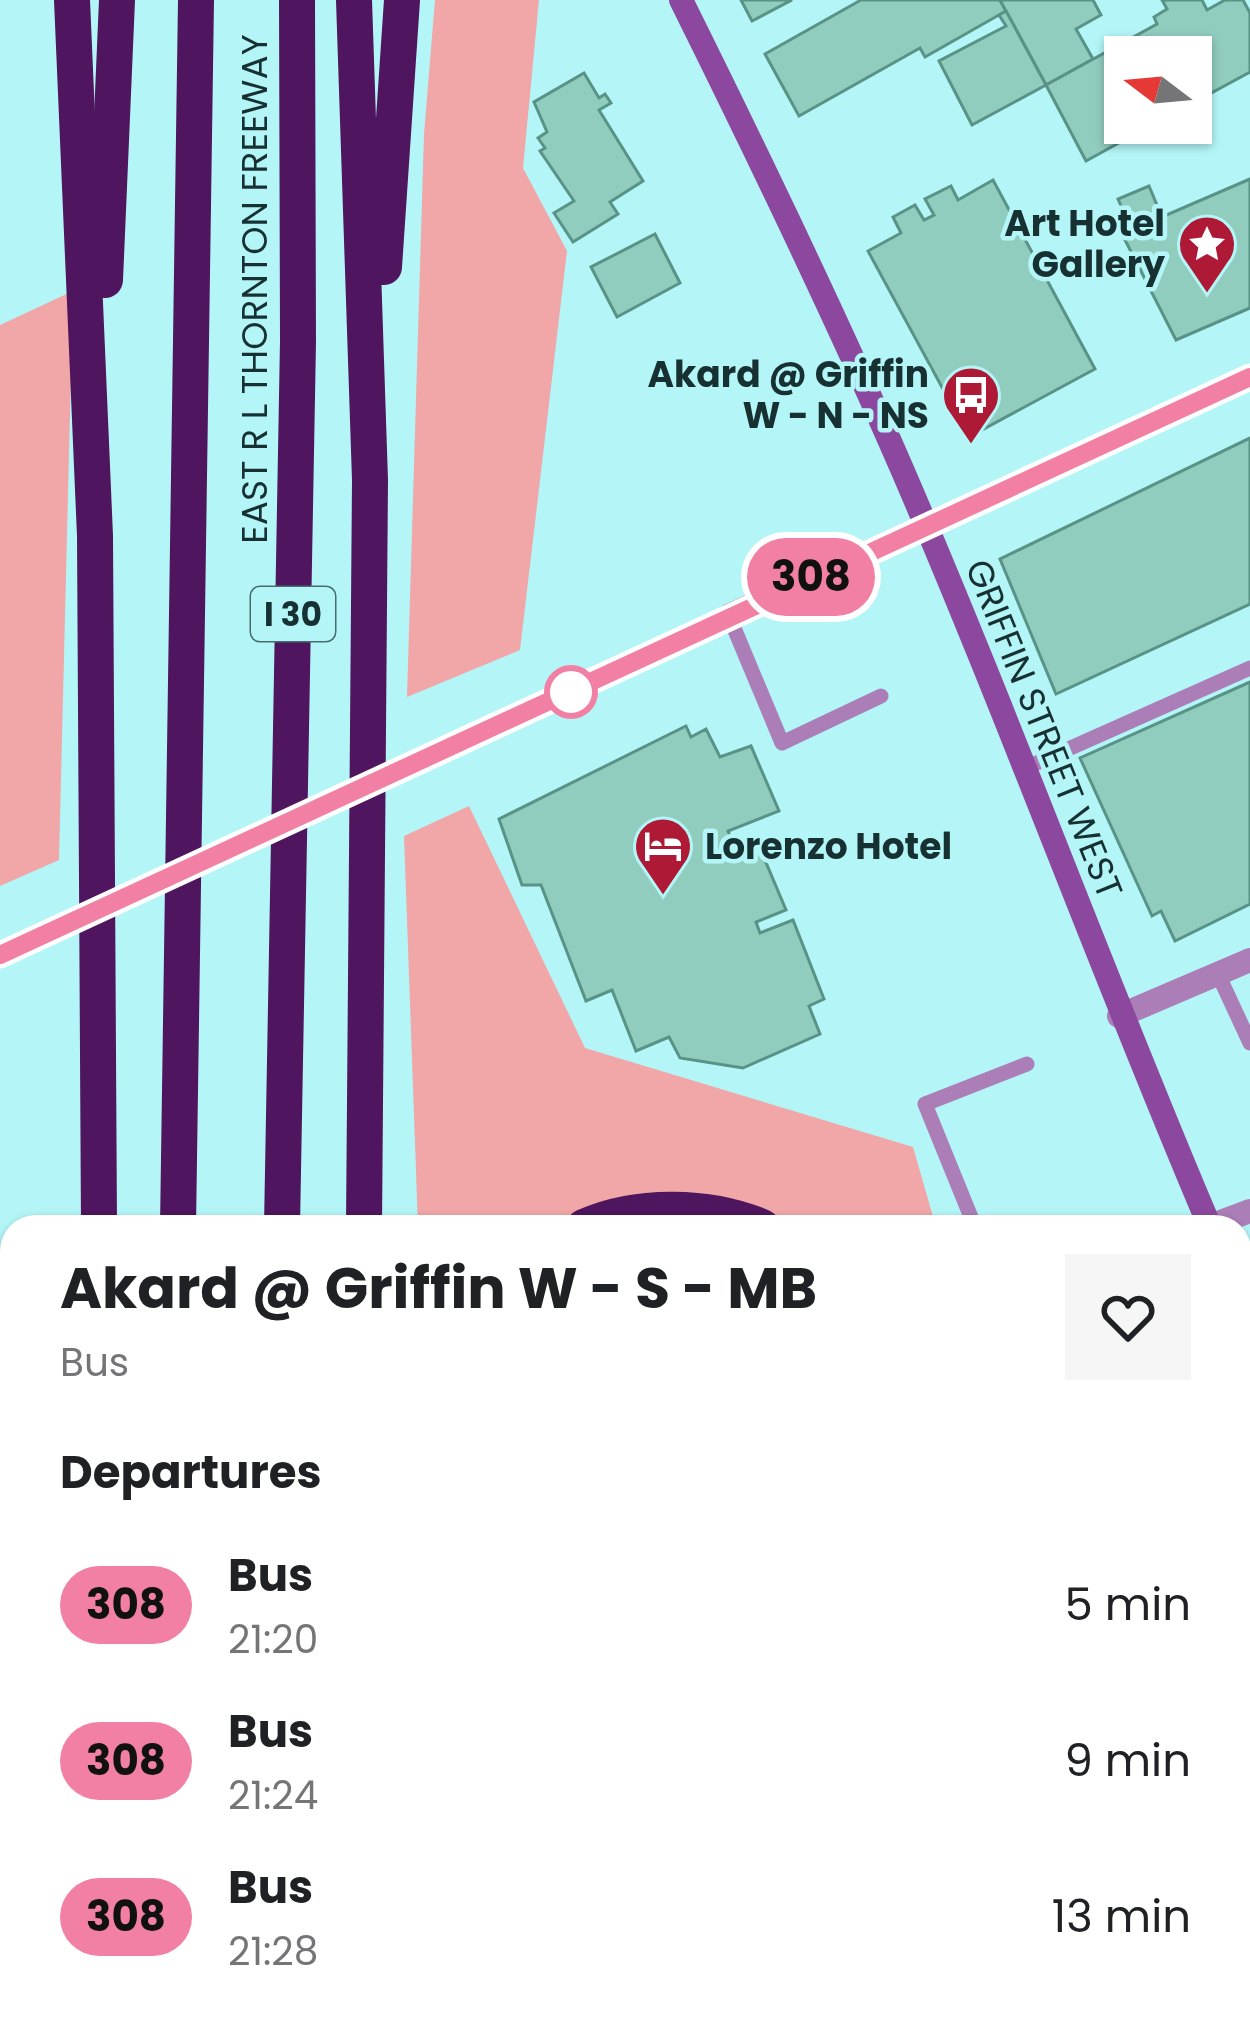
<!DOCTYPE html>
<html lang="en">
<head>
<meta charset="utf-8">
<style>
	:root { --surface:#fff; --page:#f6f6f6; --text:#202124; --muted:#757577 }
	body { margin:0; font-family:Poppins,sans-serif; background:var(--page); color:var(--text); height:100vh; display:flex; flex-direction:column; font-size:45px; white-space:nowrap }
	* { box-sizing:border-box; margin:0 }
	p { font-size:39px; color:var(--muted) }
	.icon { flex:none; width:66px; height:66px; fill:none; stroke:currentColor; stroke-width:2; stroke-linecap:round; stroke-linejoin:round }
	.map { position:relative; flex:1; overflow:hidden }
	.sheet { position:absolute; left:0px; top:1215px; width:1251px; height:807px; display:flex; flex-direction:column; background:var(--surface); border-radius:36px 36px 0 0; box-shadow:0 3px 9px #0004 }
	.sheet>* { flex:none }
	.badge { padding:0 24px; border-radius:39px; font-size:42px; line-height:78px }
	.needle { width:78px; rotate:286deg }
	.buttons { position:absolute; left:1104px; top:36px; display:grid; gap:24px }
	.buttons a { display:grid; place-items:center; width:108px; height:108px; border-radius:0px; background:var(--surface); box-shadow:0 3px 9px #0004; font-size:60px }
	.map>.badge { position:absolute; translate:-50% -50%; box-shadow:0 0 0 6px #fff }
	h2 { padding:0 60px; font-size:45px; line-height:108px }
	.round { display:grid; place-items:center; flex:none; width:126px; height:126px; border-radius:0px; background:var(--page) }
	.headline { display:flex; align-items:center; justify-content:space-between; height:204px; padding:0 60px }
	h1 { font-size:57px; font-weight:700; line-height:90px }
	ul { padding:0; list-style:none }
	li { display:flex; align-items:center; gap:36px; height:156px; padding:0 60px }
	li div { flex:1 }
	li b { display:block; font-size:45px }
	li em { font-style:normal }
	li .badge { min-width:132px; font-weight:700; text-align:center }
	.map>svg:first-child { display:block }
	.green { fill:#f1a6a7 }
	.building { fill:#91cdbf; stroke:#589386; stroke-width:3 }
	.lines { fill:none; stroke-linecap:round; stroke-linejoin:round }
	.service { stroke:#ab7eb8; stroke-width:15 }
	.minor { stroke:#ab7eb8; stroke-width:24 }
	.secondary { stroke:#8c489e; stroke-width:24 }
	.motorway { stroke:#4f155e; stroke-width:36 }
	.line-casing { stroke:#fff; stroke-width:27 }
	.line { stroke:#f280a4; stroke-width:18 }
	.stop-dot { fill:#fff; stroke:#f280a4; stroke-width:6 }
	.labels { text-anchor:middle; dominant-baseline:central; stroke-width:9; stroke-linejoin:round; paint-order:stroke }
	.shield { fill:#b4f6f8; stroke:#466c6d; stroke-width:3 }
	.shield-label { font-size:33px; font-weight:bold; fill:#173132 }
	.poi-label { font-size:36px; font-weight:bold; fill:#173132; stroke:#b4f6f8; text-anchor:end }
	.street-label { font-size:36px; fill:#173132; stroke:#b4f6f8 }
</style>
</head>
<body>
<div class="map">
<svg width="1250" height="2020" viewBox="0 0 1250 2020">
	<rect width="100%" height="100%" fill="#b4f6f8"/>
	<g class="green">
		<polygon points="435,0 539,0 523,168 567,251 520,650 407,697 424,134"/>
		<polygon points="73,291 59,860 0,886 0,325"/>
		<polygon points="469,806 585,1048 913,1147 936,1227 418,1227 404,836"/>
		<polygon points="12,1249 12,2010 47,2010 48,2020 6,2020 0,2003 0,1347"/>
		<polygon points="449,2010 929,2010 900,2020 450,2020"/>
	</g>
	<g class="building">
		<polygon points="741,0 792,0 752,21"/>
		<polygon points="861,0 1000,0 1006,11 925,57 920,48 799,116 765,54"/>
		<polygon points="1000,0 1093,0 1101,15 1076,29 1093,59 1046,85"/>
		<polygon points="1162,0 1202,0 1207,10 1225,0 1243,0 1250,13 1250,72 1191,104 1191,57 1125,57 1125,123 1155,123 1086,161 1046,85 1157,24 1154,17 1167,9"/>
		<polygon points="1006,11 1046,85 972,125 939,61 1006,26 999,15"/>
		<polygon points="584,73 599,98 605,94 611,103 599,110 643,181 610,202 618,214 573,242 554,213 574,201 540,151 545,148 538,138 547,132 534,102"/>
		<polygon points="1250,179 1250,308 1176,340 1123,236 1133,232 1118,199 1149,186 1162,217"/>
		<polygon points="993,180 1095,369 969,437 868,251 901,233 893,217 915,205 924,220 934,215 925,199 951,186 958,200"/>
		<polygon points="655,234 680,283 617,317 591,267"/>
		<polygon points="1250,438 1250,604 1056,694 1000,559"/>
		<polygon points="1250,682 1250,904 1175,941 1161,911 1152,916 1080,758"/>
		<polygon points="686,726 691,737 706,729 720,757 751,746 779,811 728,831 738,854 759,846 786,910 756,922 760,933 793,920 824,999 809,1006 820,1034 743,1068 680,1058 669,1037 636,1051 612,990 586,1001 541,885 522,885 499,819"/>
	</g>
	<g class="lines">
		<g class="service">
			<polyline points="729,616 782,743 881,696"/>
			<polyline points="1021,770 1250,668"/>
			<polyline points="1218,974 1250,1043"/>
			<polyline points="975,1227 925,1104 1027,1064"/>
			<polyline points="1239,1433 1250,1428"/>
			<polyline points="1239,1675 1250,1675"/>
		</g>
		<g class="minor">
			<polyline points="1119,1016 1250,960"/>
			<polyline points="1210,1226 1250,1211"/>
		</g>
		<g class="secondary">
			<path d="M681 0C758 155 833 310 902 469 1010 719 1103 976 1210 1227"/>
			<polyline points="729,616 1250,377"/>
			<polyline points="1239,1297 1250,1323"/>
			<polyline points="1239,1850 1250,1838"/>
			<polyline points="1239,1974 1250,1966"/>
			<polyline points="956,2020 974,2010"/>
			<polyline points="1160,2020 1180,2010"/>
		</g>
		<g class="motorway">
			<polyline points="72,0 95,536 99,1227"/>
			<polyline points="354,0 370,480 364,1227"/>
			<polyline points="384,267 402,0"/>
			<polyline points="105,280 117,0"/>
			<polyline points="178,1227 196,0"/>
			<polyline points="282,1227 298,341 297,0"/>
			<path d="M584 1227C637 1203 710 1205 762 1227"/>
			<polyline points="114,2010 115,2020"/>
			<polyline points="198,2010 200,2020"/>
			<polyline points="291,2010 292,2020"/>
			<polyline points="389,2010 390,2020"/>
			<polyline points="842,2020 855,2010"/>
		</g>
	</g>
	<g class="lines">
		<defs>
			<polyline id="line" points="0,955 1250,377"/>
		</defs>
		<use href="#line" class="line-casing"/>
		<use href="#line" class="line"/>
	</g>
	<defs>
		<symbol id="sight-pin" viewBox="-11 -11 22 30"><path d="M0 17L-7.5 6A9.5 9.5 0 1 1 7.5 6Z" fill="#ae1935" stroke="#b4f6f8"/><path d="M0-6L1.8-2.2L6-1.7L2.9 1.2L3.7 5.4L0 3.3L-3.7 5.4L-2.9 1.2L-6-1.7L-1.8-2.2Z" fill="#fff"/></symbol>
		<symbol id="bus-pin" viewBox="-11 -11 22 30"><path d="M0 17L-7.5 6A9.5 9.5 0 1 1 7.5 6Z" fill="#ae1935" stroke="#b4f6f8"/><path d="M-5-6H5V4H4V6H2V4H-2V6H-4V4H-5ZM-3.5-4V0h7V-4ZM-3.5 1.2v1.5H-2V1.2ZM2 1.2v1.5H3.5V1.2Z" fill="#fff"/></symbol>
		<symbol id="hotel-pin" viewBox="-11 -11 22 30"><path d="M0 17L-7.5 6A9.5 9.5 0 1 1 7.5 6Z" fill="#ae1935" stroke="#b4f6f8"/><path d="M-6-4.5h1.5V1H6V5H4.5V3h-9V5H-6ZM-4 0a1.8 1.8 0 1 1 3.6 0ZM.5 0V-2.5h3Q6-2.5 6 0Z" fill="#fff"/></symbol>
	</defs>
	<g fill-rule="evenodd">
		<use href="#sight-pin" x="1174" y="211" width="66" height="90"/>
		<use href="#bus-pin" x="938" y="362" width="66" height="90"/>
		<use href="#hotel-pin" x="630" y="813" width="66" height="90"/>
	</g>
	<circle class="stop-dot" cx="571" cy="692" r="24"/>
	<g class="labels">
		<rect class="shield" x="251" y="587" width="84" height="54" rx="9"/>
		<g class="shield-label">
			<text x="293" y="614">I 30</text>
		</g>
		<g class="poi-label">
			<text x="1165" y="223">Art Hotel<tspan x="1165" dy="41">Gallery</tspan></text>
			<text x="929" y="374">Akard @ Griffin<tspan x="929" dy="41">W - N - NS</tspan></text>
			<text x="705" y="846" text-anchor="start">Lorenzo Hotel</text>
		</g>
		<g class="street-label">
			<text transform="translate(254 289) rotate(-90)">EAST R L THORNTON FREEWAY</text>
			<text transform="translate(1044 729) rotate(68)">GRIFFIN STREET WEST</text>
		</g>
	</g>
</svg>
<div class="buttons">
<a><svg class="needle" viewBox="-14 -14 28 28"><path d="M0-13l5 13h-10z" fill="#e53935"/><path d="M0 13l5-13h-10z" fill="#757577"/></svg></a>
</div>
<b class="badge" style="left:811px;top:577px;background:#f280a4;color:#111">308</b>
<section class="sheet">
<div class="headline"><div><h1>Akard @ Griffin W - S - MB</h1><p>Bus</p></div><a class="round"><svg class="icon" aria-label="heart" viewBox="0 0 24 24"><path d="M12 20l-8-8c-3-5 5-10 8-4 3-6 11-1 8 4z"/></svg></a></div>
<h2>Departures</h2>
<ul>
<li><span class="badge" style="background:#f280a4;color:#111">308</span><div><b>Bus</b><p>21:20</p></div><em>5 min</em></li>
<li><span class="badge" style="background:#f280a4;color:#111">308</span><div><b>Bus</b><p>21:24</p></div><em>9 min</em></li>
<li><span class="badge" style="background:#f280a4;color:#111">308</span><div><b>Bus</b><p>21:28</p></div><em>13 min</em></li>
</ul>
</section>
</div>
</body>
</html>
